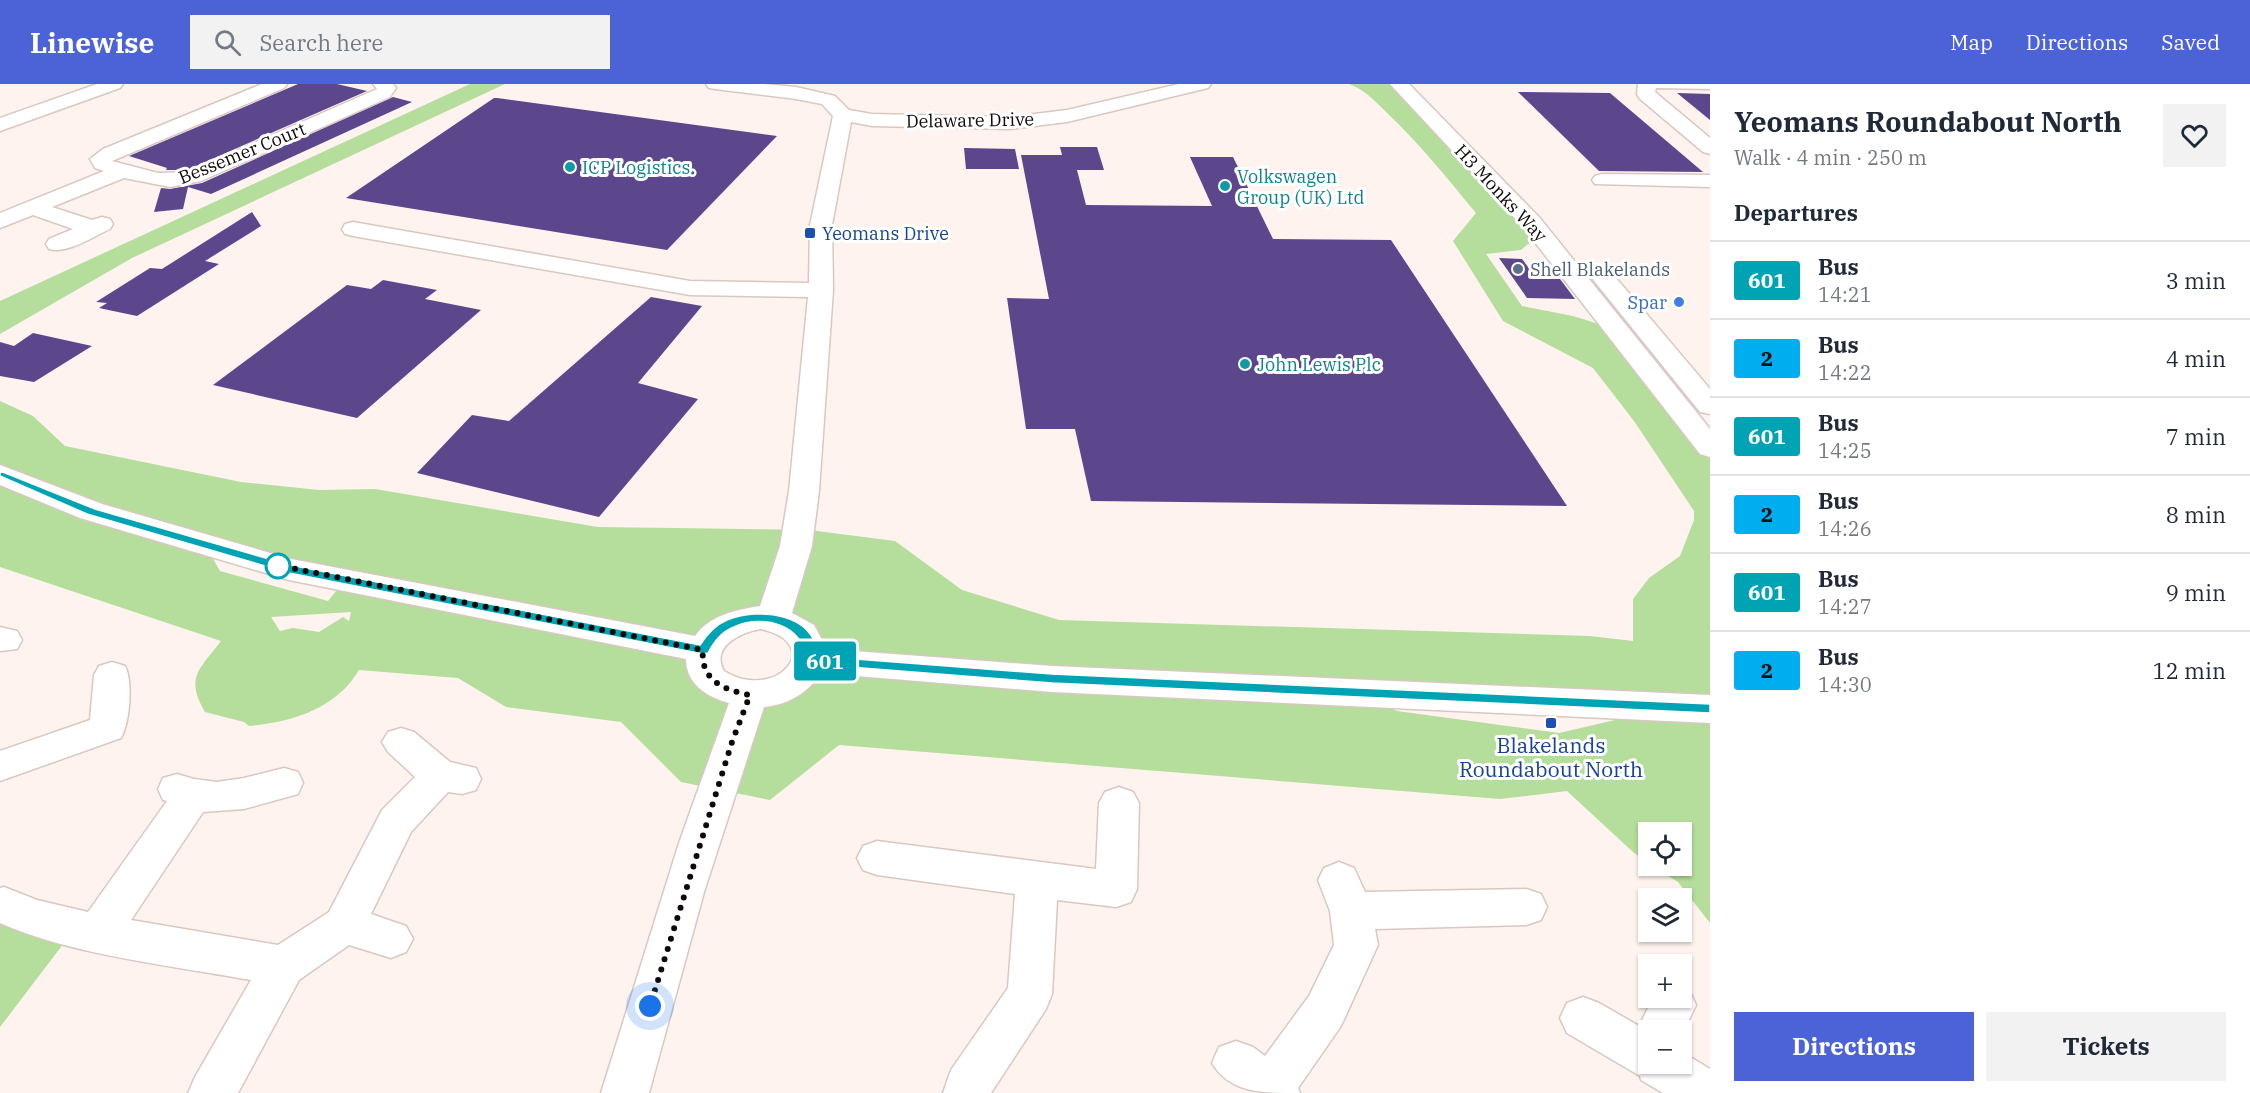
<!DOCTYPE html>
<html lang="en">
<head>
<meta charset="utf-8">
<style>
	:root { --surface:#fff; --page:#f2f2f3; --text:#1f2937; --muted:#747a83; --line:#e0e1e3; --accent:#4b63d7 }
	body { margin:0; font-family:"IBM Plex Serif",serif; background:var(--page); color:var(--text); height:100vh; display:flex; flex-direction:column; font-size:22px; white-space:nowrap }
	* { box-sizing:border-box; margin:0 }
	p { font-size:20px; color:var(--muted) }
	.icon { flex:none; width:33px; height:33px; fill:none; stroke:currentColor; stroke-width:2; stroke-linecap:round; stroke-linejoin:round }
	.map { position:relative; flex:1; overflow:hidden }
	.panel { display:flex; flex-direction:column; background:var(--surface); width:540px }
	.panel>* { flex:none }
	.badge { padding:0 12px; border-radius:4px; font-size:21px; line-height:39px }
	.tools { position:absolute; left:1638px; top:738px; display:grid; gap:12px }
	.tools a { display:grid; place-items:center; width:54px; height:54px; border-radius:0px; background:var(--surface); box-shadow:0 2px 4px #0004; font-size:30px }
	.you { position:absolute; width:30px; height:30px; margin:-15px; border:4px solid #fff; border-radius:50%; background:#1a73e8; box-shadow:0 0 0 9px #1a73e833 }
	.map>.badge { position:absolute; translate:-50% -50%; box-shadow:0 0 0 3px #fff }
	h2 { padding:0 24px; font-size:22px; line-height:54px }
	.round { display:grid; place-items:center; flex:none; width:63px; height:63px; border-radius:0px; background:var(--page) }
	.head { display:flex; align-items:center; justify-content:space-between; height:102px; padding:0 24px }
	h1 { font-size:28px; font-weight:700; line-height:45px }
	.primary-button { display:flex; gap:12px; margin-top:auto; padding:12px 24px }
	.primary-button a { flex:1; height:69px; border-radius:0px; background:var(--accent); color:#fff; font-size:24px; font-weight:700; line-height:69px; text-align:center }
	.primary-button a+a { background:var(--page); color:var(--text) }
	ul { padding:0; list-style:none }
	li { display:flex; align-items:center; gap:18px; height:78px; padding:0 24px; border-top:2px solid var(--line) }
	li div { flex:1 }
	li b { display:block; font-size:22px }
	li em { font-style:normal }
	li .badge { min-width:66px; font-weight:700; text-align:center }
	header { display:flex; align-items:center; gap:36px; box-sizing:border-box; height:84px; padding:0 30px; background:var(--accent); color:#fff }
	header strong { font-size:28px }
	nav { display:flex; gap:33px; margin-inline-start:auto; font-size:21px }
	.search { width:420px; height:54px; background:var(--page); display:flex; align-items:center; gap:15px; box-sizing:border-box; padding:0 21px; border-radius:0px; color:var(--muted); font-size:22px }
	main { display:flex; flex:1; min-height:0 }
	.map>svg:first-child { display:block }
	.green { fill:#b5dd9b; fill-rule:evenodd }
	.building { fill:#5c478d }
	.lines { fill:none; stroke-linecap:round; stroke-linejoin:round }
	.minor-casing { stroke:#d9c8c1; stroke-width:3 }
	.major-casing { stroke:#d9c8c1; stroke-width:3 }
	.minor { fill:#fff; fill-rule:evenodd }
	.major { fill:#fff; fill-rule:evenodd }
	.line { fill:#00a3b4; stroke:#fff; stroke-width:1.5 }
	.walk { stroke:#0f0a08; stroke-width:6; stroke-dasharray:0 10.8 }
	.culture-dot { fill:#0f9aa8; stroke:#fff; stroke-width:2 }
	.transit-dot { fill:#1a4fb4; stroke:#fff; stroke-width:2 }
	.service-dot { fill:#5c6f8a; stroke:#fff; stroke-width:2 }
	.shop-dot { fill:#3f7fe0; stroke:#fff; stroke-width:2 }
	.stop-dot { fill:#fff; stroke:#00a3b4; stroke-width:3 }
	.labels { text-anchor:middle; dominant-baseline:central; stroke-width:6; stroke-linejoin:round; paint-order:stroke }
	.far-street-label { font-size:18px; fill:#0f0a08; stroke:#fff }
	.far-culture-label { font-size:18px; fill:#0d838f; stroke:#fff; text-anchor:start }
	.far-transit-label { font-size:18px; fill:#164399; stroke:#fff; text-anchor:start }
	.far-service-label { font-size:18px; fill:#4e5e75; stroke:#fff; text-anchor:start }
	.far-shop-label { font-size:18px; fill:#366cbe; stroke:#fff; text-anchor:end }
	.transit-label { font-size:21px; fill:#164399; stroke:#fff }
</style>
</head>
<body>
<header>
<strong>Linewise</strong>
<div class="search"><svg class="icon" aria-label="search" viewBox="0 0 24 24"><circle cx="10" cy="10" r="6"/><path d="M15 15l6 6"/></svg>Search here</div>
<nav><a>Map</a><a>Directions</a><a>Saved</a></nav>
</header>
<main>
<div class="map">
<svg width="1710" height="1009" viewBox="0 0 1710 1009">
	<rect width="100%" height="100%" fill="#fef3ef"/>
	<g class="green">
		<polygon points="470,0 505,0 132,174 0,250 0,217"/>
		<path d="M1349 0H1399L1540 150 1521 166 1486 170 1522 222 1573 232 1618 246 1710 364V839L1678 798 1652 782H1682V748H1648V779L1633 768 1567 707 1500 715 839 661 770 716 681 698 621 638 506 623 458 594 359 586C336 625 292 638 249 642L244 638 205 628C184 593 201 584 221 557L0 483V317L33 332 65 362 241 398 319 406 375 405 598 443 809 446 895 457 962 506 1059 536 1590 552 1633 557V515L1649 494 1680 472 1694 436V427L1634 337 1593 284 1503 237 1453 157 1476 129C1447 94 1419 59 1386 28 1375 17 1364 5 1349 0ZM205 461 345 496 328 517 220 487ZM351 528 349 537 343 533 319 548 293 544 280 547 271 533ZM761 533 811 575 750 611 702 577ZM1356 609 1667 624 1559 649 1397 627Z"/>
		<polygon points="0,835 64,859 0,943"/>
	</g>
	<g class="building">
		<polygon points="298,0 337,0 367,7 187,86 166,86 167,84 129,72"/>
		<polygon points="1518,8 1610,9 1703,88 1599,87"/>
		<polygon points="1677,9 1710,10 1710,36"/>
		<polygon points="393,13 412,18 211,110 188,103 183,125 154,128 161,104 170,105 202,99"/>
		<polygon points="494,14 497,14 777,52 667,166 346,114"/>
		<polygon points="1060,63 1097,63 1104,86 1077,86 1086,121 1212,122 1190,73 1233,73 1273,155 1391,156 1567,422 1091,417 1075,345 1026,345 1007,214 1049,215 1021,71 1062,71"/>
		<polygon points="964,64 1015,65 1019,85 966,85"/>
		<polygon points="252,128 261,142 205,177 219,180 137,232 99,224 107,219 96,218 150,184 162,185"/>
		<polygon points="1499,174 1522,175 1537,195 1560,195 1575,215 1527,214"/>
		<polygon points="383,196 437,206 425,215 481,226 357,334 213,301 347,201 371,205"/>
		<polygon points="651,213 702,222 638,299 698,315 599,433 417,389 472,331 509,337"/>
		<polygon points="33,249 92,262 34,298 0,292 0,258 14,262"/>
	</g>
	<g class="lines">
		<defs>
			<g id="minor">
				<polygon points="97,0 123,0 120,4 0,47 0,34"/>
				<path d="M262 0H287L284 4 112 77 158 89 188 88 377 5 373 0H393L396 4 390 13 201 97 170 103 124 94 52 123 92 136 102 133 110 135 113 140 110 145C92 153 68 170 49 165L46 160 49 155 73 145 33 131 0 144V129L104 87 95 84 90 75 103 65Z"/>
				<path d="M706 0H764L796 3 835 12 849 26 872 30 1010 33 1067 26 1179 0H1211L1208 4 1067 38 1010 45 872 42 851 38 832 141 833 206 819 407 812 462 792 529 814 541 827 565 1052 582 1710 611V639L1052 608 820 589C809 609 787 621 764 623L704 808 649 1009H601L679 759 729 619C707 613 686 600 686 575L289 496 80 434 0 401V381L102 420 291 475 695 552C710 531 736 526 760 522L780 462 789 407 808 213 690 211 353 152 345 150 342 145 345 140 353 138 690 197 809 199 810 141 833 32 822 20 796 15 715 5 709 4ZM761 545C827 560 776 619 724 587 710 562 742 548 761 545Z"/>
				<polygon points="1638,0 1710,0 1710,5 1656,4 1655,8 1710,54 1710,70 1703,68 1639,14 1637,10"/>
				<polygon points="1602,90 1710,91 1710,103 1595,100 1592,96 1595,92"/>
				<polygon points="0,543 17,547 22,556 17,565 0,567"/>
				<path d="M112 578 125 582C133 597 130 638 121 654L0 697V667L90 636 94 591 99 582Z"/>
				<path d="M401 644 414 648 450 678 476 684 481 695 476 706 462 710 448 708 411 748 371 830 406 842 413 855 406 868 391 874 349 861 299 896 238 1009H188L195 993 251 896C173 882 72 871 0 839V804L4 803 37 816 88 828 167 717 163 716 158 705 163 694 177 690 194 695 217 698 244 694 284 684 298 688 303 699 298 710 244 725 203 728 131 836 278 861 329 828 382 726 415 693 388 668 382 658 388 648Z"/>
				<polygon points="1119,703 1133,708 1139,719 1137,805 1131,818 1116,823 1057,816 1052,910 1046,925 991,1009 943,1009 951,986 1008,904 1015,810 877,791 863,786 857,774 863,762 877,757 1096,785 1099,719 1105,708"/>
				<path d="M1339 778 1354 784 1365 808 1526 805 1541 810 1547 823 1541 836 1526 841 1375 845 1378 861 1341 942 1298 1004 1300 1009C1261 1009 1230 1009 1212 979L1219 963 1236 957 1253 963 1265 972 1309 912 1334 861 1330 827 1318 796 1324 784Z"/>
				<polygon points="1682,903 1689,906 1696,921 1682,951 1682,946 1648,946 1648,980 1682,980 1682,968 1710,985 1710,1009 1663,1009 1641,996 1640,992 1567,949 1560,934 1567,919 1583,913 1599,919 1639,942 1653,914 1682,914"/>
			</g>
			<g id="major">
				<polygon points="1390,0 1409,0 1539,133 1710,345 1710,373 1700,370 1523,143"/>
				<polygon points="1603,186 1611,188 1710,305 1710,330 1700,328 1595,198 1591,193 1595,188"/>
			</g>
		</defs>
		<use href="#minor" class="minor-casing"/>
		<use href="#major" class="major-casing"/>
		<use href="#minor" class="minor"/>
		<use href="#major" class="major"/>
	</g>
	<path class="line" d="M0 387 95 425 290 481 700 561C707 550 715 541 727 536 758 523 817 529 817 572L1052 590 1710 620V629L1052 599 811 580 805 576C805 540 762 530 734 543 721 548 714 558 708 569L703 570 289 489 87 430 0 392Z"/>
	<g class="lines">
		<path class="walk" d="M278 482 276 481 703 566C700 596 724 606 750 611L732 658 650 922"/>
	</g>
	<g class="culture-dot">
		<circle cx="570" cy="83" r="6"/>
		<circle cx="1225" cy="102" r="6"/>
		<circle cx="1245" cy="280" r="6"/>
	</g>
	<g class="transit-dot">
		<rect x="804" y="143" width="12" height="12" rx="3"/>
		<rect x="1545" y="633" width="12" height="12" rx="3"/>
	</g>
	<circle class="service-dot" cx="1518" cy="185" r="6"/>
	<circle class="shop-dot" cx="1679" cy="218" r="6"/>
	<circle class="stop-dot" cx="278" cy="482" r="12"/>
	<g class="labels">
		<g class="far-street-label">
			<text transform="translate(970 36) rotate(-1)">Delaware Drive</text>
			<text transform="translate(242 69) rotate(-22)">Bessemer Court</text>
			<text transform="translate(1501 109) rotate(47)">H3 Monks Way</text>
		</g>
		<g class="far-culture-label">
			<text x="582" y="83">ICP Logistics.</text>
			<text x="1237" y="92">Volkswagen<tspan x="1237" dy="21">Group (UK) Ltd</tspan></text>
			<text x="1257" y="280">John Lewis Plc</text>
		</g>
		<g class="far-transit-label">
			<text x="822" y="149">Yeomans Drive</text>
		</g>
		<g class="far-service-label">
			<text x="1530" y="185">Shell Blakelands</text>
		</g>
		<g class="far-shop-label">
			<text x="1667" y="218">Spar</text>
		</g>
		<g class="transit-label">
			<text x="1551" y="661">Blakelands<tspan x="1551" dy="24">Roundabout North</tspan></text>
		</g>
	</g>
</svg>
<div class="tools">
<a><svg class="icon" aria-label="locate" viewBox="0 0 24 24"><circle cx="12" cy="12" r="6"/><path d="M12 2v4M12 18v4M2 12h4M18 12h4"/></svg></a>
<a><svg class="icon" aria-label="layers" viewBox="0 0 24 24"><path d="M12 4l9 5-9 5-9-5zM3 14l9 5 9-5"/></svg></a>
<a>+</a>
<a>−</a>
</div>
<div class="you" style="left:650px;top:922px"></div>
<b class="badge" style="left:825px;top:577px;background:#00a3b4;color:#fff">601</b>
</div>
<section class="panel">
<div class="head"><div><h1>Yeomans Roundabout North</h1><p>Walk · 4 min · 250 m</p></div><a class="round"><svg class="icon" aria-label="heart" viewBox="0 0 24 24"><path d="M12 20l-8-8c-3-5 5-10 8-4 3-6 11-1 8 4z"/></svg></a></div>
<h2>Departures</h2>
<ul>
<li><span class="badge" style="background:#00a3b4;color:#fff">601</span><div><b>Bus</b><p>14:21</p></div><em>3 min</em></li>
<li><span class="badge" style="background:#00adef;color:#111">2</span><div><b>Bus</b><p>14:22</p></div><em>4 min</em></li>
<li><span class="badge" style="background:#00a3b4;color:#fff">601</span><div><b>Bus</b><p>14:25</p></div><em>7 min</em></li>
<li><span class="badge" style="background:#00adef;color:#111">2</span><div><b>Bus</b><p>14:26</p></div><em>8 min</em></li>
<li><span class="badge" style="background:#00a3b4;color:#fff">601</span><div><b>Bus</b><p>14:27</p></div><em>9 min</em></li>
<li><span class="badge" style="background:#00adef;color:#111">2</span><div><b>Bus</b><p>14:30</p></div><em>12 min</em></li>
</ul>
<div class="primary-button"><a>Directions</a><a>Tickets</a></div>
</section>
</main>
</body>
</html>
